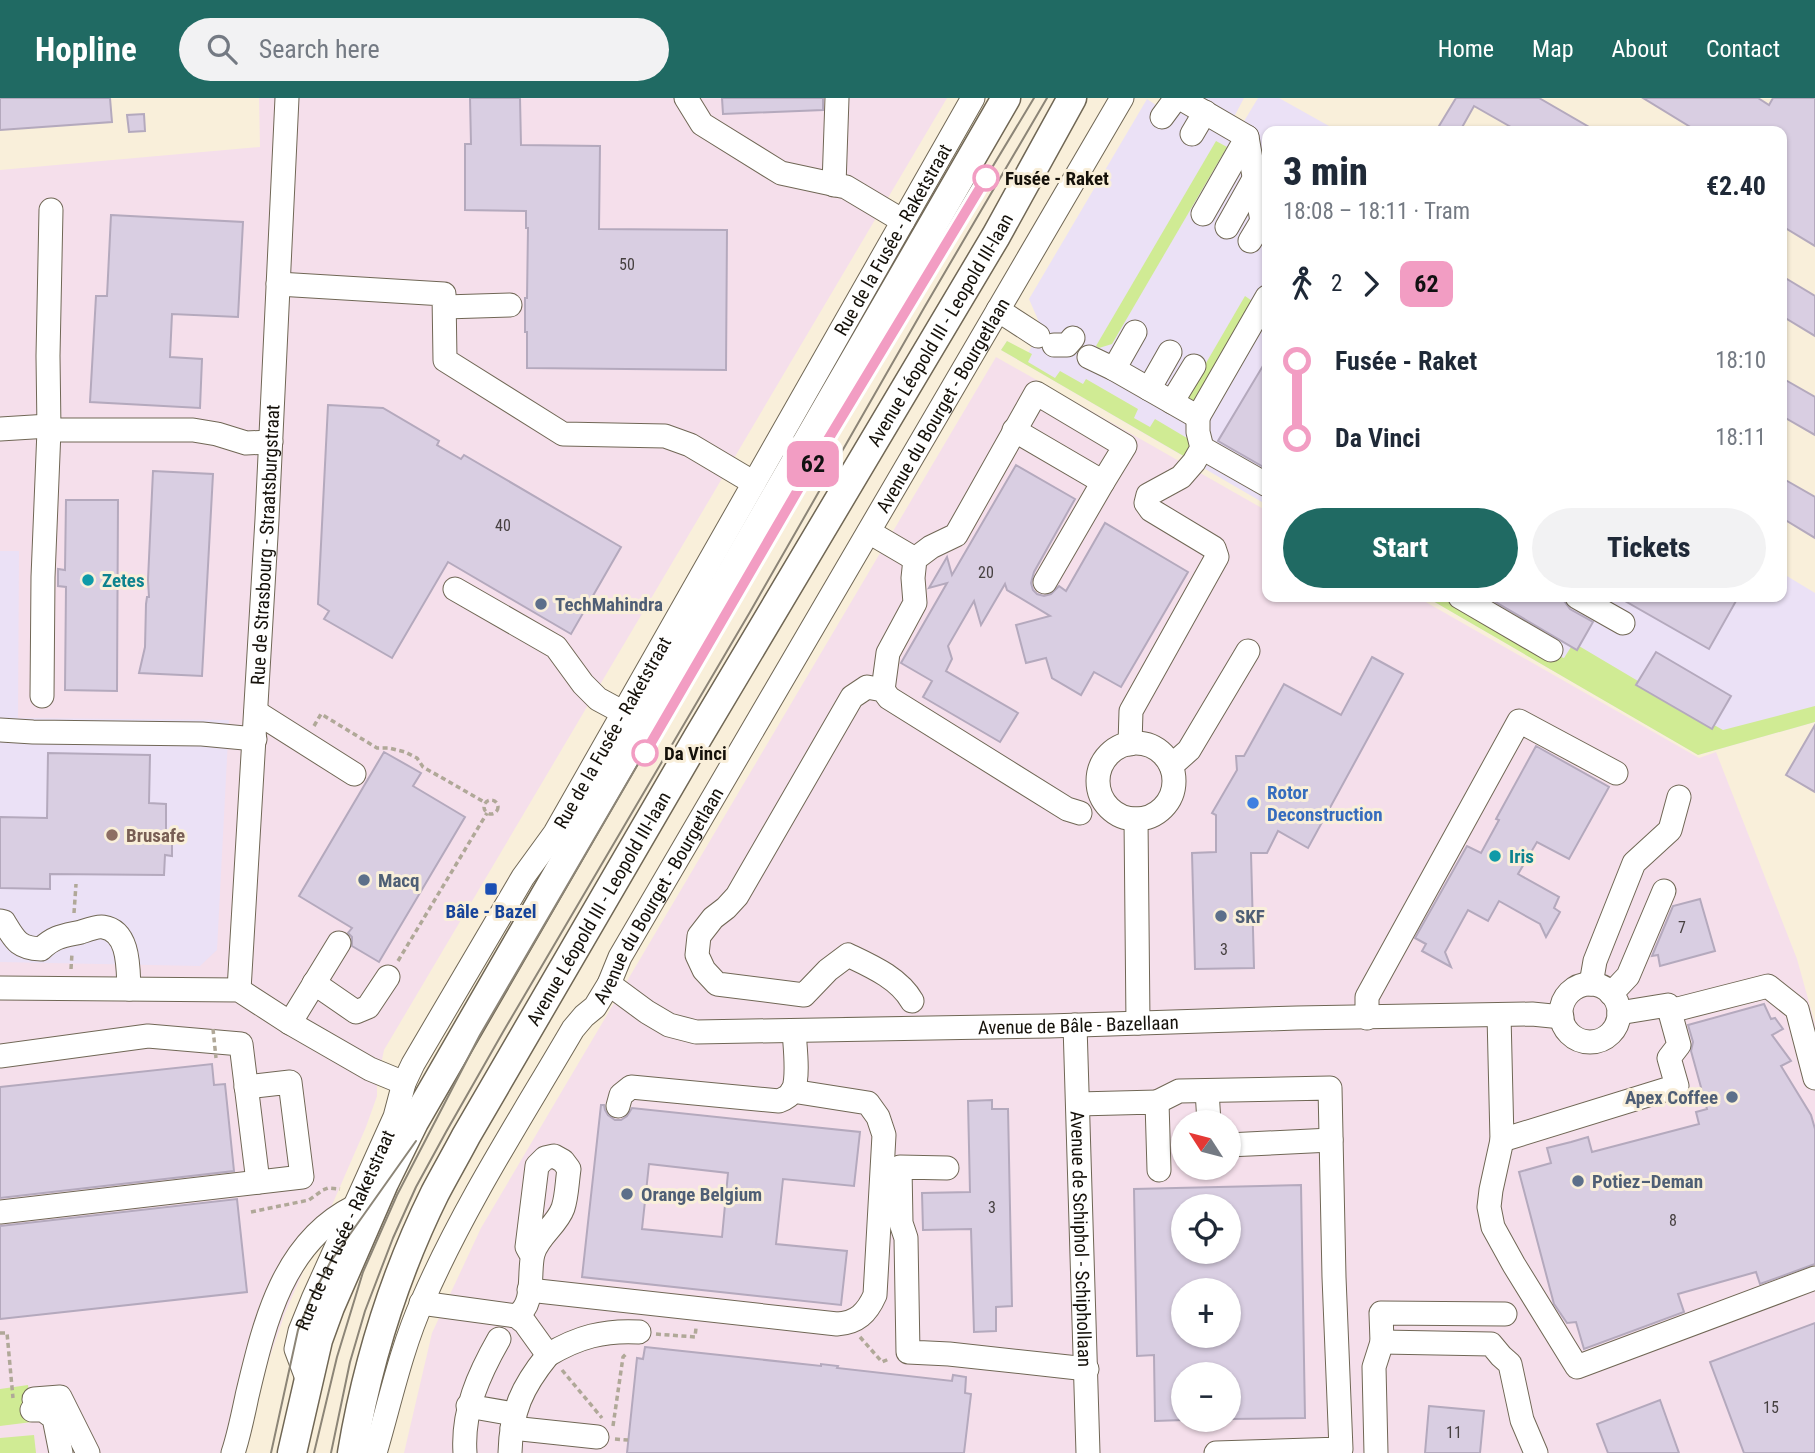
<!DOCTYPE html>
<html lang="en">
<head>
<meta charset="utf-8">
<style>
	:root { --surface:#fff; --page:#f2f2f3; --text:#1f2937; --muted:#747a83; --accent:#206a63 }
	body { margin:0; font-family:"Roboto Condensed",sans-serif; background:var(--page); color:var(--text); height:100vh; display:flex; flex-direction:column; font-size:26px; white-space:nowrap }
	* { box-sizing:border-box; margin:0 }
	p { font-size:23px; color:var(--muted) }
	.icon { flex:none; width:38px; height:38px; fill:none; stroke:currentColor; stroke-width:2; stroke-linecap:round; stroke-linejoin:round }
	.map { position:relative; flex:1; overflow:hidden }
	.details { position:absolute; left:1262px; top:28px; width:525px; height:476px; display:flex; flex-direction:column; background:var(--surface); border-radius:14px; box-shadow:0 2px 5px #0004 }
	.details>* { flex:none }
	.badge { padding:0 14px; border-radius:10px; font-size:24px; line-height:46px }
	.needle { width:46px; rotate:306deg }
	.controls { position:absolute; left:1171px; top:1012px; display:grid; gap:14px }
	.controls a { display:grid; place-items:center; width:70px; height:70px; border-radius:50%; background:var(--surface); box-shadow:0 2px 5px #0004; font-size:35px }
	.map>.badge { position:absolute; translate:-50% -50%; box-shadow:0 0 0 4px #fff }
	.legs { display:flex; align-items:center; gap:10px; height:77px; padding:0 21px; font-size:23px }
	.legs p { margin-inline-start:auto }
	.summary { display:flex; align-items:center; justify-content:space-between; height:119px; padding:0 21px }
	h1 { font-size:38px; font-weight:800; line-height:52px }
	.primary-button { display:flex; gap:14px; margin-top:auto; padding:14px 21px }
	.primary-button a { flex:1; height:80px; border-radius:42px; background:var(--accent); color:#fff; font-size:28px; font-weight:800; line-height:80px; text-align:center }
	.primary-button a+a { background:var(--page); color:var(--text) }
	ul { padding:0 21px; list-style:none }
	li { display:flex; align-items:center; gap:24px; height:77px; font-size:26px }
	li i { display:grid; place-items:center; width:10px; height:100%; margin:0 9px; background:currentColor }
	li i::after { content:''; width:18px; height:18px; margin:-9px; border:5px solid; border-radius:50%; background:var(--surface) }
	li p { margin-inline-start:auto }
	li:first-child i { background:linear-gradient(#0000 50%,currentColor 0) }
	li:last-child i { background:linear-gradient(currentColor 50%,#0000 0) }
	header { display:flex; align-items:center; gap:42px; box-sizing:border-box; height:98px; padding:0 35px; background:var(--accent); color:#fff }
	header strong { font-size:33px }
	nav { display:flex; gap:38px; margin-inline-start:auto; font-size:24px }
	.search { width:490px; height:63px; background:var(--page); display:flex; align-items:center; gap:18px; box-sizing:border-box; padding:0 24px; border-radius:38px; color:var(--muted); font-size:26px }
	.map>svg:first-child { display:block }
	.commercial { fill:#f5dfeb; fill-rule:evenodd }
	.education { fill:#ebe1f6 }
	.green { fill:#d0eb94 }
	.building { fill:#d9cee2; stroke:#b4a9bd; stroke-width:2; fill-rule:evenodd }
	.lines { fill:none; stroke-linecap:round; stroke-linejoin:round }
	.minor-casing { stroke:#706755; stroke-width:25 }
	.major-casing { stroke:#706755; stroke-width:31 }
	.path { stroke:#b0a898; stroke-width:3.5; stroke-dasharray:5 3.5; stroke-linecap:butt }
	.minor { stroke:#fff; stroke-width:23 }
	.major { stroke:#fff; stroke-width:28 }
	.tram { stroke:#8c8577; stroke-width:2 }
	.path-bridge { stroke:#b0a898; stroke-width:3.5; stroke-dasharray:5 3.5; stroke-linecap:butt }
	.line-1-casing { stroke:#fff; stroke-width:16 }
	.line-1 { stroke:#f29dc3; stroke-width:10 }
	.stop-1-dot { fill:#fff; stroke:#f29dc3; stroke-width:3.5 }
	.culture-dot { fill:#0f9aa8; stroke:#f9efda; stroke-width:2.5 }
	.service-dot { fill:#5c6f8a; stroke:#f9efda; stroke-width:2.5 }
	.shop-dot { fill:#3f7fe0; stroke:#f9efda; stroke-width:2.5 }
	.education-dot { fill:#8d6e63; stroke:#f9efda; stroke-width:2.5 }
	.transit-dot { fill:#1a4fb4; stroke:#f9efda; stroke-width:2.5 }
	.labels { text-anchor:middle; dominant-baseline:central; stroke-width:6; stroke-linejoin:round; paint-order:stroke }
	.number-label { font-size:16px; fill:#464040 }
	.stop-label { font-size:19px; font-weight:bold; fill:#15110a; stroke:#f9efda; text-anchor:start }
	.street-label { font-size:19px; fill:#15110a; stroke:#f9efda }
	.culture-label { font-size:19px; font-weight:bold; fill:#0d838f; stroke:#f9efda; text-anchor:start }
	.service-label { font-size:19px; font-weight:bold; fill:#4e5e75; stroke:#f9efda; text-anchor:start }
	.shop-label { font-size:19px; font-weight:bold; fill:#366cbe; stroke:#f9efda; text-anchor:start }
	.education-label { font-size:19px; font-weight:bold; fill:#785e54; stroke:#f9efda; text-anchor:start }
	.transit-label { font-size:19px; font-weight:bold; fill:#164399; stroke:#f9efda }
</style>
</head>
<body>
<header>
<strong>Hopline</strong>
<div class="search"><svg class="icon" aria-label="search" viewBox="0 0 24 24"><circle cx="10" cy="10" r="6"/><path d="M15 15l6 6"/></svg>Search here</div>
<nav><a>Home</a><a>Map</a><a>About</a><a>Contact</a></nav>
</header>
<div class="map">
<svg width="1815" height="1355" viewBox="0 0 1815 1355">
	<rect width="100%" height="100%" fill="#f9efda"/>
	<g class="commercial">
		<polygon points="259,0 947,0 384,952 377,985 377,998 366,1029 285,1215 269,1261 243,1355 0,1355 0,72 260,49"/>
		<path d="M996 259 1267 413V499H1417L1699 660 1716 654 1797 861 1815 926V1355H404L432 1235 481 1130ZM1183 1024H1228V1069H1183ZM1183 1108H1228V1153H1183ZM1183 1192H1228V1237H1183ZM1183 1276H1228V1321H1183Z"/>
	</g>
	<g class="education">
		<polygon points="1161,0 1244,0 1234,19 1243,25 1258,0 1279,0 1338,33 1267,33 1267,407 1001,252 1007,243 1028,255 1042,231 1029,201 1147,1 1156,7"/>
		<polygon points="0,453 19,453 18,620 229,622 217,852 200,868 0,864"/>
		<polygon points="1782,475 1815,495 1815,624 1698,657 1426,499 1782,499"/>
	</g>
	<g class="green">
		<polygon points="1216,43 1227,49 1112,246 1099,250 1096,248"/>
		<polygon points="1245,198 1255,205 1195,303 1192,304 1187,301 1188,296"/>
		<polygon points="1007,243 1032,256 1028,264 1055,280 1060,273 1083,286 1086,281 1138,311 1134,320 1150,329 1155,321 1192,343 1187,360 1001,252"/>
		<polygon points="1426,499 1446,499 1527,547 1564,560 1571,549 1577,552 1579,548 1638,583 1636,587 1712,631 1714,627 1723,632 1815,608 1815,624 1698,657"/>
		<polygon points="28,1287 32,1324 0,1328 0,1291"/>
		<polygon points="34,1337 36,1355 0,1355 0,1340"/>
	</g>
	<g class="building">
		<polygon points="0,0 110,0 112,24 0,32"/>
		<polygon points="470,0 520,0 521,47 600,48 599,131 727,132 726,272 527,270 527,234 525,234 525,200 527,200 528,130 526,130 526,113 465,112 465,46 471,46"/>
		<polygon points="722,0 823,0 823,12 723,16"/>
		<polygon points="1456,0 1539,0 1596,33 1518,33 1474,8 1460,33 1436,33"/>
		<polygon points="1643,0 1758,0 1769,7 1773,0 1815,0 1815,148 1782,128 1782,33 1697,33"/>
		<polygon points="144,16 145,33 129,34 127,17"/>
		<polygon points="111,117 243,124 238,219 172,216 170,259 202,261 200,310 90,304 96,198 107,198"/>
		<polygon points="1782,178 1815,198 1815,238 1782,218"/>
		<polygon points="1267,261 1267,371 1218,343"/>
		<polygon points="1782,280 1815,299 1815,337 1782,318"/>
		<polygon points="328,307 383,310 439,343 437,347 461,361 464,357 621,449 571,536 448,464 392,560 324,521 329,513 318,506"/>
		<polygon points="1016,367 1075,401 1034,474 1031,485 1033,492 1037,496 1044,498 1051,496 1059,488 1066,493 1105,425 1188,474 1121,589 1094,574 1081,597 1052,580 1046,560 1026,565 1016,527 1050,518 1007,492 1005,486 981,527 974,503 948,548 952,561 946,573 1018,615 1000,644 923,599 932,583 901,565 947,485 929,490 947,459 952,477"/>
		<polygon points="153,373 213,376 202,578 139,575 145,549 146,506 147,499 149,499 148,482"/>
		<polygon points="1782,380 1815,399 1815,440 1782,420"/>
		<polygon points="66,402 118,402 117,593 65,592 66,489 58,488 58,471 65,472"/>
		<polygon points="1487,499 1561,499 1570,511 1593,524 1577,552"/>
		<polygon points="1618,499 1728,499 1736,503 1709,551"/>
		<polygon points="1656,554 1731,598 1712,631 1636,587"/>
		<polygon points="1372,559 1403,576 1308,750 1278,733 1267,755 1251,755 1254,870 1195,871 1192,755 1216,754 1216,717 1212,715 1237,672 1236,658 1244,658 1284,586 1341,617"/>
		<polygon points="1815,627 1815,694 1786,677"/>
		<polygon points="1536,648 1609,689 1569,761 1537,744 1518,776 1559,799 1554,810 1560,814 1546,839 1540,826 1499,803 1488,823 1468,812 1445,854 1451,869 1422,853 1426,846 1415,840 1467,748 1481,755 1499,722 1496,721"/>
		<polygon points="384,654 421,675 413,688 465,719 379,864 352,848 352,839 348,835 352,830 299,798"/>
		<polygon points="48,655 150,657 149,705 166,706 166,741 172,741 172,758 165,757 164,777 50,776 50,791 0,790 0,719 47,720"/>
		<polygon points="1700,801 1715,853 1660,868 1658,857 1652,858 1673,808"/>
		<polygon points="1764,906 1771,921 1775,920 1783,931 1772,937 1791,963 1781,968 1811,1017 1815,1031 1815,1166 1760,1186 1756,1174 1678,1196 1684,1214 1584,1251 1576,1224 1567,1225 1554,1206 1519,1074 1551,1065 1547,1050 1571,1044 1588,1039 1592,1054 1699,1026 1696,1014 1707,1011 1691,953 1693,944 1688,927"/>
		<polygon points="212,966 214,987 225,986 234,1073 0,1100 0,989"/>
		<polygon points="992,1002 992,1011 1008,1011 1012,1208 996,1209 996,1233 974,1234 971,1131 923,1132 922,1095 970,1094 968,1003"/>
		<path d="M601 1007H604L605 1012 608 1017 615 1022H621L627 1018 632 1010 860 1034 854 1088 783 1081 776 1146 847 1153 841 1207 582 1179ZM649 1066 728 1075 722 1139 642 1131Z"/>
		<path d="M1301 1087 1305 1320 1228 1321V1276H1183V1322L1155 1323 1154 1257 1137 1258 1134 1091ZM1183 1108H1228V1153H1183ZM1183 1192H1228V1237H1183Z"/>
		<polygon points="237,1101 247,1194 0,1221 0,1128"/>
		<polygon points="1815,1225 1815,1355 1744,1355 1710,1264"/>
		<polygon points="645,1249 821,1268 821,1266 838,1268 837,1270 952,1283 953,1277 966,1279 965,1295 971,1296 964,1355 627,1355 637,1260 643,1261"/>
		<polygon points="1660,1302 1679,1355 1608,1355 1597,1326"/>
		<polygon points="1429,1308 1484,1313 1480,1355 1425,1355"/>
	</g>
	<g class="lines">
		<defs>
			<g id="minor">
				<polyline points="686,0 702,26 781,75 846,89 903,123"/>
				<polyline points="1180,0 1247,39 1262,123 1267,126"/>
				<polyline points="1162,19 1176,0"/>
				<polyline points="1192,36 1205,14"/>
				<polyline points="834,87 837,0"/>
				<polyline points="1203,116 1247,39"/>
				<polyline points="1227,129 1254,81"/>
				<polyline points="1250,143 1262,123"/>
				<polyline points="278,186 444,196 445,262 563,336 665,338 690,347 754,385"/>
				<polyline points="445,209 510,207"/>
				<polyline points="998,212 1038,238"/>
				<polyline points="1054,247 1067,247 1073,240"/>
				<polyline points="1089,259 1114,271 1198,319 1267,199"/>
				<polyline points="1114,271 1135,234"/>
				<polyline points="1149,291 1170,254"/>
				<polyline points="1172,304 1194,268"/>
				<polyline points="0,331 49,328"/>
				<polyline points="49,332 48,258 51,112"/>
				<polyline points="1014,332 1103,384 1045,484"/>
				<polyline points="1202,350 1267,387"/>
				<polyline points="869,434 915,461"/>
				<polyline points="455,491 556,549 583,586 598,601 624,615"/>
				<polyline points="1460,499 1551,552"/>
				<polyline points="1577,499 1623,525"/>
				<polyline points="883,592 888,555 915,505 913,480 915,461 931,449 956,437 1036,295 1125,348 1103,384"/>
				<polyline points="42,598 43,479 49,332 193,332 217,336 246,345 271,344"/>
				<polyline points="256,614 354,676"/>
				<polyline points="0,632 33,634 202,636 255,641"/>
				<circle cx="1136" cy="683" r="38"/>
				<polyline points="1130,646 1131,613 1217,459 1214,450 1151,412 1146,405 1148,397 1181,379 1194,364 1202,350 1198,334 1198,319"/>
				<polyline points="1171,668 1189,652 1248,553"/>
				<polyline points="1136,721 1138,925"/>
				<path d="M0 823 4 824C15 842 18 850 41 851 55 838 63 838 81 834 87 832 97 828 103 829 130 833 128 871 129 891"/>
				<polyline points="314,885 356,914 368,909 388,879"/>
				<path id="s1" d="M609 886 647 914 669 927 696 934 1049 928 1297 920 1532 916 1562 919"/>
				<polyline points="1591,886 1595,863 1634,765 1670,732 1679,699"/>
				<circle cx="1590" cy="915" r="29"/>
				<polyline points="0,890 239,892 290,925 370,971 404,985"/>
				<path id="s2" d="M239 892 267 421 287 0"/>
				<polyline points="1611,896 1628,878 1664,793"/>
				<path d="M912 903C899 880 871 868 848 857L828 872 804 897 717 886 704 872 697 857 699 838 713 820 726 810 737 798 852 599 867 589 883 592 889 600 1067 711 1080 715"/>
				<polyline points="1670,913 1768,888 1797,911 1815,980"/>
				<polyline points="1499,917 1502,1042 1677,988 1669,960 1679,947 1668,907 1619,915"/>
				<polyline points="1367,920 1367,899 1519,623 1616,675"/>
				<polyline points="290,925 339,845"/>
				<path id="s3" d="M1075 927 1088 1355"/>
				<polyline points="0,958 148,938 241,946 258,1084"/>
				<polyline points="1207,993 1209,1024"/>
				<polyline points="1157,1004 1179,993 1330,990 1334,1179 1341,1351 1216,1355"/>
				<polyline points="1078,1006 1157,1004 1159,1072"/>
				<path d="M618 1008 621 997 631 989 779 1003C784 1001 790 998 793 993 799 979 795 949 794 933"/>
				<polyline points="1502,1042 1491,1092 1489,1109 1493,1129 1514,1167 1577,1269 1815,1180"/>
				<polyline points="1228,1047 1331,1042"/>
				<polyline points="947,1070 900,1069 901,1125 906,1140 908,1254 949,1256 1087,1271"/>
				<polyline points="0,1114 302,1079 290,984 246,989"/>
				<path d="M529 1192 837 1226C857 1225 867 1215 875 1197L884 1037 878 1019 868 1005 792 993"/>
				<path d="M421 1205 516 1218 525 1225 548 1257C578 1239 604 1232 639 1234"/>
				<path d="M516 1218C536 1207 528 1175 533 1156 538 1138 557 1127 563 1110 567 1098 567 1084 569 1071L563 1063 554 1058 545 1060 537 1068 527 1149 532 1158"/>
				<polyline points="1382,1244 1491,1246 1501,1258 1510,1266 1522,1322 1536,1355"/>
				<path id="s4" d="M308 1283 296 1251 300 1233 313 1201 395 1019 404 985 413 966 523 779 555 735 973 0"/>
				<polyline points="34,1301 60,1299 88,1355"/>
				<polyline points="468,1308 514,1316"/>
				<polyline points="32,1312 43,1312 54,1320 61,1355"/>
				<polyline points="512,1330 597,1339"/>
				<path d="M233 1355C239 1337 243 1317 247 1298 264 1227 282 1145 354 1109"/>
				<path id="s5" d="M375 1355C390 1304 401 1251 423 1202 464 1108 521 1020 573 931L584 918 595 909 609 886 620 859 1122 0"/>
				<path d="M465 1355C462 1313 479 1276 499 1241"/>
				<path d="M510 1355C511 1313 522 1289 548 1257"/>
				<polyline points="1376,1355 1374,1269 1382,1244 1381,1215 1505,1216"/>
			</g>
			<g id="major">
				<polyline points="292,1355 318,1242 330,1209 384,1085 414,1024 1006,0"/>
				<path id="s6" d="M352 1355C367 1266 395 1176 435 1095 445 1076 456 1057 466 1038L698 639 996 138 1072 0"/>
			</g>
		</defs>
		<use href="#minor" class="minor-casing"/>
		<use href="#major" class="major-casing"/>
		<g class="path">
			<polyline points="314,628 321,616 377,650 389,650 405,654 417,660 423,669 486,705"/>
			<circle cx="491" cy="709" r="7"/>
			<polyline points="74,815 76,786"/>
			<polyline points="398,863 487,715"/>
			<polyline points="71,871 72,855"/>
			<polyline points="251,1114 309,1102 323,1092 328,1090 340,1091"/>
			<polyline points="0,1235 7,1235 13,1300"/>
			<polyline points="656,1236 695,1239 696,1230"/>
			<polyline points="860,1239 882,1264 889,1261"/>
			<polyline points="562,1272 602,1320"/>
			<polyline points="613,1328 623,1259 627,1255"/>
			<polyline points="615,1341 628,1342"/>
		</g>
		<use href="#minor" class="minor"/>
		<use href="#major" class="major"/>
		<g class="tram">
			<polyline points="271,1355 298,1232 311,1200 331,1163 416,1043"/>
			<polyline points="314,1355 337,1259 363,1174 397,1097 480,937 809,373 1034,0"/>
			<polyline points="331,1355 350,1264 365,1213 393,1140 416,1089 446,1034 503,934 750,514 924,210 1047,0"/>
		</g>
		<polyline class="path-bridge" points="213,931 216,960"/>
	</g>
	<g class="lines">
		<defs>
			<polyline id="line-1" points="645,655 809,373 986,80"/>
		</defs>
		<use href="#line-1" class="line-1-casing"/>
		<use href="#line-1" class="line-1"/>
	</g>
	<g class="stop-1-dot">
		<circle cx="986" cy="80" r="12"/>
		<circle cx="645" cy="655" r="12"/>
	</g>
	<g class="culture-dot">
		<circle cx="88" cy="482" r="7"/>
		<circle cx="1495" cy="758" r="7"/>
	</g>
	<g class="service-dot">
		<circle cx="541" cy="506" r="7"/>
		<circle cx="364" cy="782" r="7"/>
		<circle cx="1221" cy="818" r="7"/>
		<circle cx="1732" cy="999" r="7"/>
		<circle cx="1578" cy="1083" r="7"/>
		<circle cx="627" cy="1096" r="7"/>
	</g>
	<circle class="shop-dot" cx="1253" cy="705" r="7"/>
	<circle class="education-dot" cx="112" cy="737" r="7"/>
	<rect class="transit-dot" x="484" y="784" width="14" height="14" rx="3.5"/>
	<g class="labels">
		<g class="number-label">
			<text x="627" y="166">50</text>
			<text x="503" y="427">40</text>
			<text x="986" y="474">20</text>
			<text x="1682" y="829">7</text>
			<text x="1224" y="851">3</text>
			<text x="992" y="1109">3</text>
			<text x="1673" y="1122">8</text>
			<text x="1771" y="1309">15</text>
			<text x="1454" y="1334">11</text>
		</g>
		<g class="stop-label">
			<text x="1005" y="80">Fusée - Raket</text>
			<text x="664" y="655">Da Vinci</text>
		</g>
		<g class="street-label">
			<text stroke="none"><textPath href="#s4" startOffset="1297">Rue de la Fusée - Raketstraat</textPath></text>
			<text stroke="none"><textPath href="#s6" startOffset="1274">Avenue Léopold III - Leopold III-laan</textPath></text>
			<text stroke="none"><textPath href="#s5" startOffset="1197">Avenue du Bourget - Bourgetlaan</textPath></text>
			<text stroke="none"><textPath href="#s2" startOffset="446">Rue de Strasbourg - Straatsburgstraat</textPath></text>
			<text stroke="none"><textPath href="#s4" startOffset="730">Rue de la Fusée - Raketstraat</textPath></text>
			<text stroke="none"><textPath href="#s5" startOffset="630">Avenue du Bourget - Bourgetlaan</textPath></text>
			<text stroke="none"><textPath href="#s6" startOffset="602">Avenue Léopold III - Leopold III-laan</textPath></text>
			<text stroke="none"><textPath href="#s1" startOffset="483">Avenue de Bâle - Bazellaan</textPath></text>
			<text stroke="none"><textPath href="#s4" startOffset="163">Rue de la Fusée - Raketstraat</textPath></text>
			<text stroke="none"><textPath href="#s3" startOffset="214">Avenue de Schiphol - Schiphollaan</textPath></text>
		</g>
		<g class="culture-label">
			<text x="102" y="482">Zetes</text>
			<text x="1509" y="758">Iris</text>
		</g>
		<g class="service-label">
			<text x="555" y="506">TechMahindra</text>
			<text x="378" y="782">Macq</text>
			<text x="1235" y="818">SKF</text>
			<text x="1718" y="999" text-anchor="end">Apex Coffee</text>
			<text x="1592" y="1083">Potiez–Deman</text>
			<text x="641" y="1096">Orange Belgium</text>
		</g>
		<g class="shop-label">
			<text x="1267" y="694">Rotor<tspan x="1267" dy="22">Deconstruction</tspan></text>
		</g>
		<g class="education-label">
			<text x="126" y="737">Brusafe</text>
		</g>
		<g class="transit-label">
			<text x="491" y="813">Bâle - Bazel</text>
		</g>
	</g>
</svg>
<div class="controls">
<a><svg class="needle" viewBox="-14 -14 28 28"><path d="M0-13l5 13h-10z" fill="#e53935"/><path d="M0 13l5-13h-10z" fill="#747a83"/></svg></a>
<a><svg class="icon" aria-label="locate" viewBox="0 0 24 24"><circle cx="12" cy="12" r="6"/><path d="M12 2v4M12 18v4M2 12h4M18 12h4"/></svg></a>
<a>+</a>
<a>−</a>
</div>
<b class="badge" style="left:813px;top:366px;background:#f29dc3;color:#111">62</b>
<section class="details">
<div class="summary"><div><h1>3 min</h1><p>18:08 – 18:11 · Tram</p></div><b>€2.40</b></div>
<div class="legs"><svg class="icon" aria-label="walk" viewBox="0 0 24 24"><circle cx="13" cy="4" r="2"/><path d="M13 8l-2 6 4 7M11 14l-3 7M7 12l3-4h3l4 4"/></svg>2<svg class="icon" aria-label="forward" viewBox="0 0 24 24"><path d="M9 5l7 7-7 7"/></svg><b class="badge" style="background:#f29dc3;color:#111">62</b></div>
<ul>
<li><i style="color:#f29dc3"></i><b>Fusée - Raket</b><p>18:10</p></li>
<li><i style="color:#f29dc3"></i><b>Da Vinci</b><p>18:11</p></li>
</ul>
<div class="primary-button"><a>Start</a><a>Tickets</a></div>
</section>
</div>
</body>
</html>
